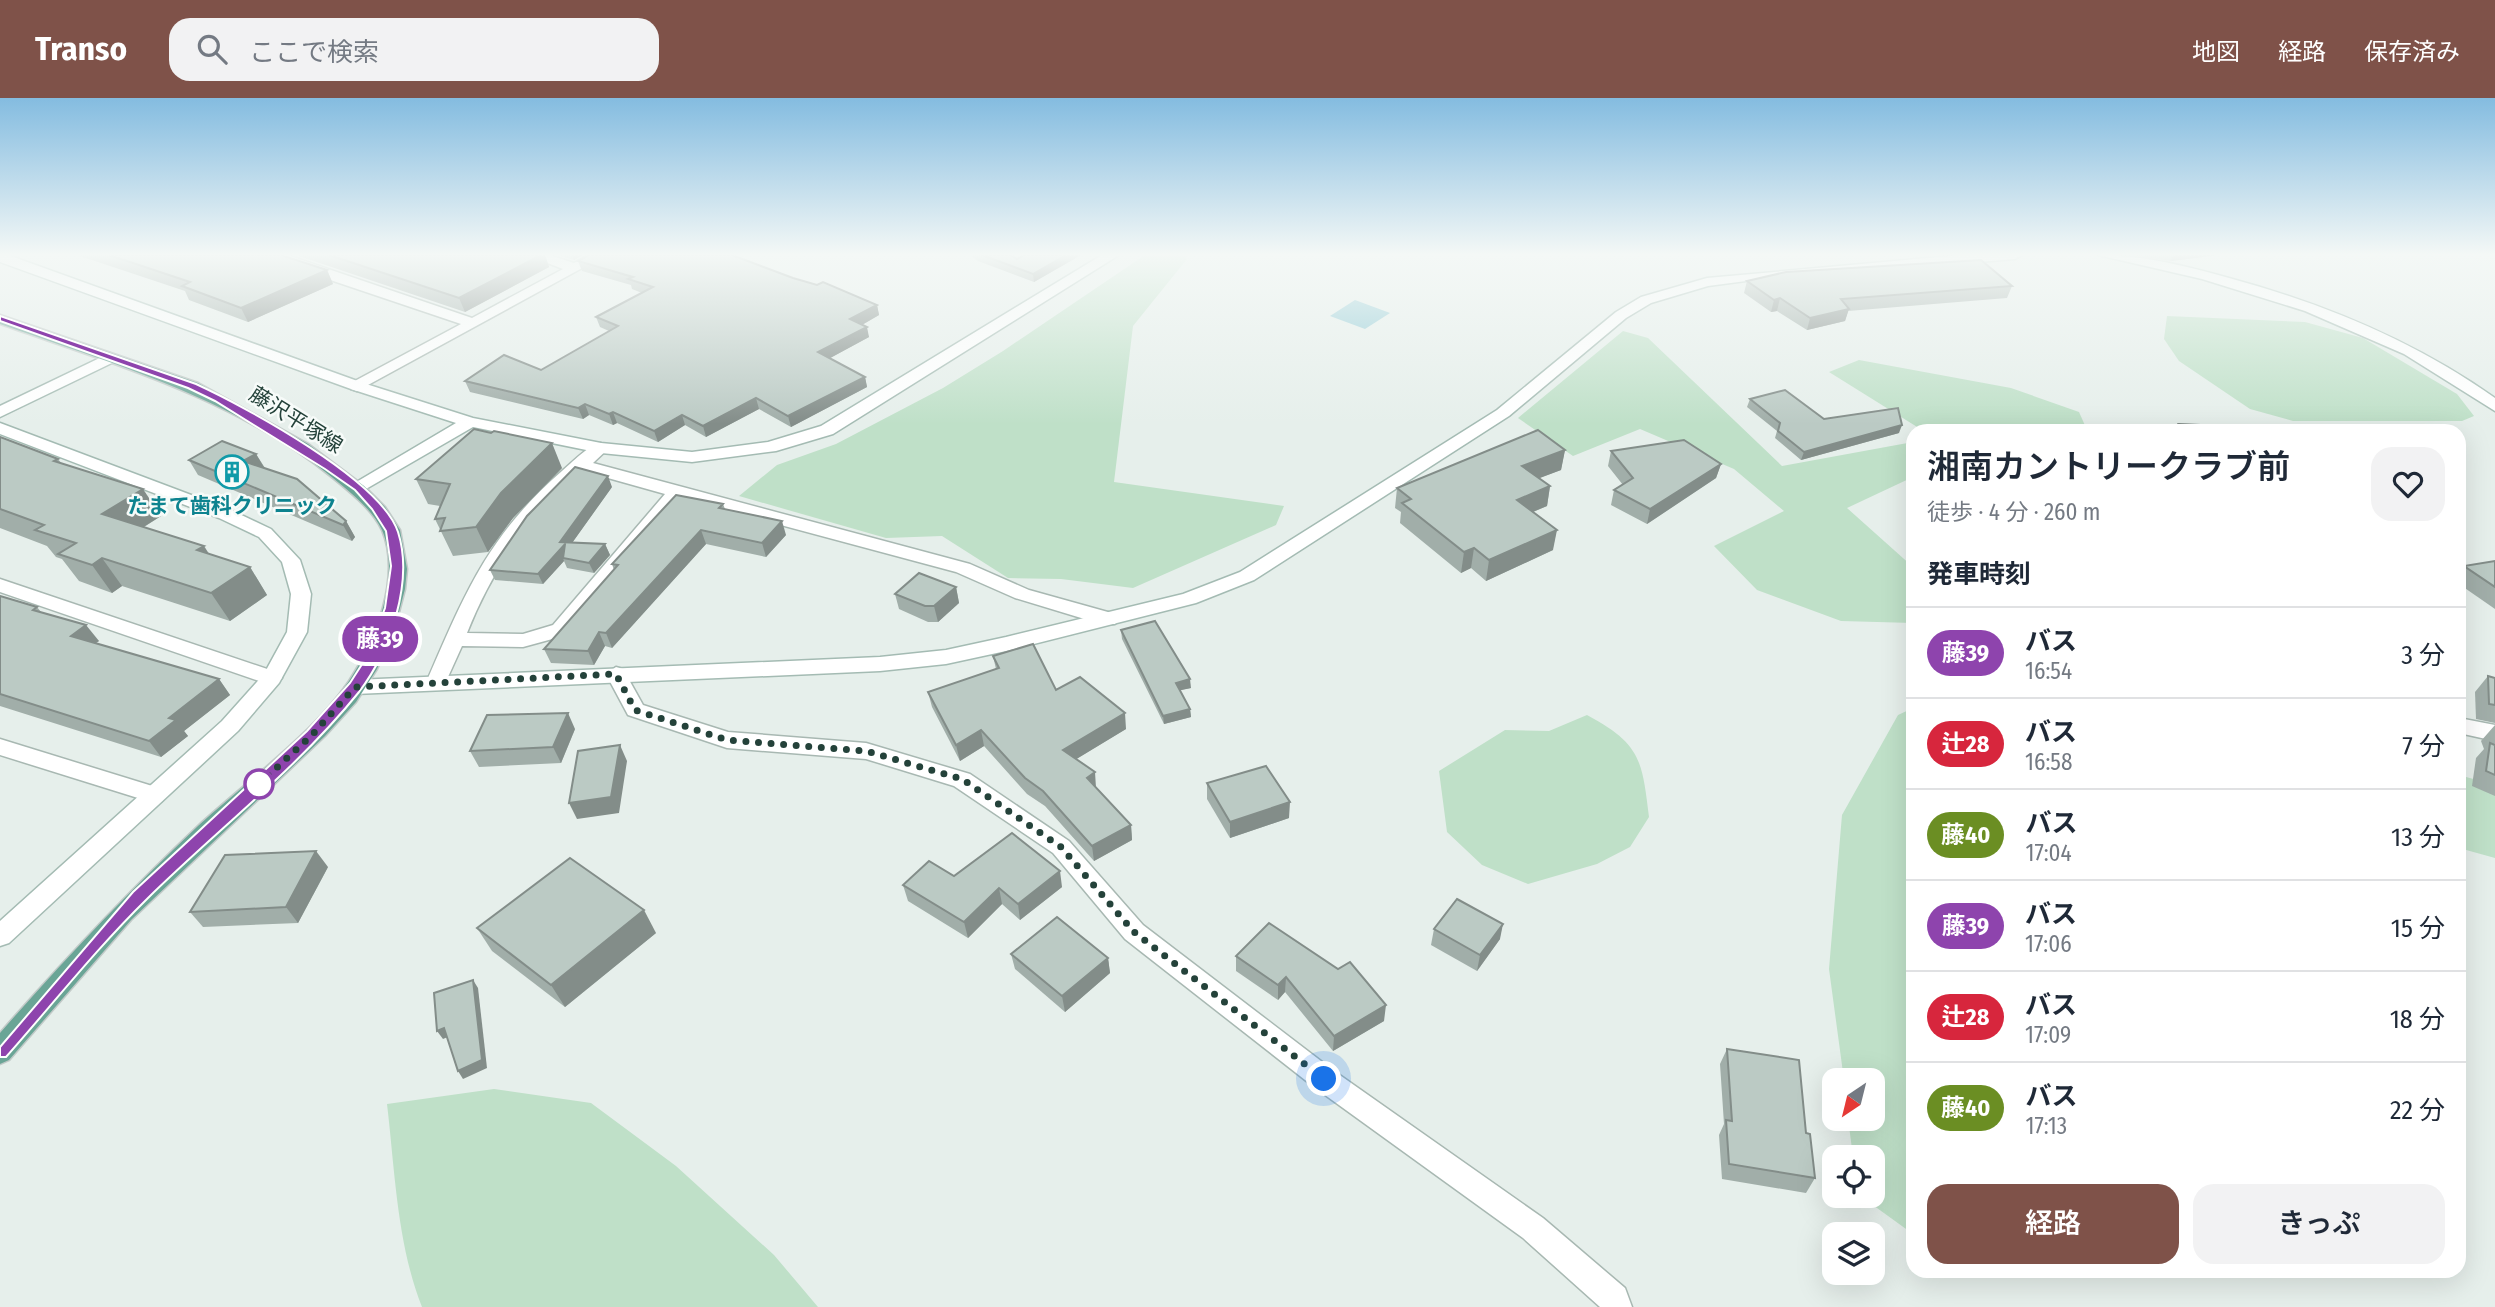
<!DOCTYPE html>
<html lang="ja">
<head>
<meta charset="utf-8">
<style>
	:root { --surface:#fff; --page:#f2f2f3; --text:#1f2937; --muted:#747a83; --line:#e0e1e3; --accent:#7f5249 }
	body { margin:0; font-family:"Fira Sans Condensed","Noto Sans JP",sans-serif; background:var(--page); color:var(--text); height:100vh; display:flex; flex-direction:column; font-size:26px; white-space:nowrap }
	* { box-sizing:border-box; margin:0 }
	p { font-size:23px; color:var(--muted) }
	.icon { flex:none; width:38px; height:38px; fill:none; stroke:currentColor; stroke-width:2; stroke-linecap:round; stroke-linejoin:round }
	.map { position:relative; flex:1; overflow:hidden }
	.panel { position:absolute; left:1906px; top:326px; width:560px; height:854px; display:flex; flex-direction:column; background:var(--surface); border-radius:21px; box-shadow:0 7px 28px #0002 }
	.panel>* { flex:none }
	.badge { padding:0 14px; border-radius:23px; font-size:24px; line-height:46px }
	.needle { width:46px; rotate:215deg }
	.controls { position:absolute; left:1822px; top:970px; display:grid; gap:14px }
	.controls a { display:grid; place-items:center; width:63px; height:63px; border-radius:14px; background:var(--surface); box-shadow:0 7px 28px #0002; font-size:35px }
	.you { position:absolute; width:35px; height:35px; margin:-18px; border:5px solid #fff; border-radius:50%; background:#1a73e8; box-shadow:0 0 0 10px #1a73e833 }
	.map>.badge { position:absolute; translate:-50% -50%; box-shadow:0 0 0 4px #fff }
	h2 { padding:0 21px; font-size:26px; line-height:63px }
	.round { display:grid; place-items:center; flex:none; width:74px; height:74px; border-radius:21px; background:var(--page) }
	.overview { display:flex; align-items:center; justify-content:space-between; height:119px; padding:0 21px }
	h1 { font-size:33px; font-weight:600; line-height:52px }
	.cta { display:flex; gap:14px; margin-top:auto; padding:14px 21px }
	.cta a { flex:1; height:80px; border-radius:21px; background:var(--accent); color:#fff; font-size:28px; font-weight:600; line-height:80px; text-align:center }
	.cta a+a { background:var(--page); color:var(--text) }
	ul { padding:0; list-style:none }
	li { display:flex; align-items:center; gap:21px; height:91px; padding:0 21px; border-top:2px solid var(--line) }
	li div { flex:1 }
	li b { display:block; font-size:26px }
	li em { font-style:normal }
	li .badge { min-width:77px; font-weight:700; text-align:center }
	header { display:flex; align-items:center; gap:42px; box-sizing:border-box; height:98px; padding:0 35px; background:var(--accent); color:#fff }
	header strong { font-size:33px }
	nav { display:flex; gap:38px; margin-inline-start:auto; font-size:24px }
	.search { width:490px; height:63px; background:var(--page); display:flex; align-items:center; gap:18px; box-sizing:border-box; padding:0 24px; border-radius:21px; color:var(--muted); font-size:26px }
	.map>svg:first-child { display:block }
	.green { fill:#bfe0c8 }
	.water { fill:#8ec9d4 }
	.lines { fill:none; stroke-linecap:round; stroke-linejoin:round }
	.street-casing { stroke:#a8b8b2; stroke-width:3 }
	.secondary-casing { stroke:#a4bbb3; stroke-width:3 }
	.primary-casing { stroke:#c2cac8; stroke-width:3 }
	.street { fill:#fff; fill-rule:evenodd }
	.secondary { fill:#fff; fill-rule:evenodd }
	.primary { fill:#6aa596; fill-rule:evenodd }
	.wall { fill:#a1aea9 }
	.shaded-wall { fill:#838d89 }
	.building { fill:#bbcac4; stroke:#838d89; stroke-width:2 }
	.line { fill:#8e44ad; stroke:#fff; stroke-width:2 }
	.walk { stroke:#24423a; stroke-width:7; stroke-dasharray:0 12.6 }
	.stop-dot { fill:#fff; stroke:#8e44ad; stroke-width:3.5 }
	.labels { text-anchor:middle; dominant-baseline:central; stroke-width:5; stroke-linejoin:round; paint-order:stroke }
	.street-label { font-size:21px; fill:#24423a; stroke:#f7fbf9 }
	.culture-label { font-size:21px; font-weight:bold; fill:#0d838f; stroke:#f7fbf9 }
</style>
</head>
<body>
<header>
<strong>Transo</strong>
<div class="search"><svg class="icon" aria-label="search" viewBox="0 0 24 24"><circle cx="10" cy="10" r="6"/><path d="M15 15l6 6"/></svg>ここで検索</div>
<nav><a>地図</a><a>経路</a><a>保存済み</a></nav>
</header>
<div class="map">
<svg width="2495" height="1209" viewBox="0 0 2495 1209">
	<rect width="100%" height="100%" fill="#e6efeb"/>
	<g class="green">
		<polygon points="1145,157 1183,157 1187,161 1133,228 1114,384 1284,408 1276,427 1133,490 1061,481 1008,480 942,438 886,440 739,398 777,367 836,346 943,290 1003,253"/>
		<polygon points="2167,218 2305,224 2363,240 2457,296 2474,318 2462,323 2293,323 2250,311 2179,263 2164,241"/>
		<polygon points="1623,233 1648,240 1782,368 1913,344 1913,379 1847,410 1913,469 1913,525 1841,523 1757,492 1714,448 1784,413 1734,371 1640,331 1573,358 1518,320"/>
		<polygon points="1859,262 2011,290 2079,314 2087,332 1922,332 1829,274"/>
		<polygon points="1913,610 1913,1136 1859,1097 1872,1097 1872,1059 1853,1059 1848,1020 1872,1020 1872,982 1844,982 1829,871 1842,717 1898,617"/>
		<path d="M1587 617C1641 646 1642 662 1649 719L1630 749 1597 766 1528 786 1482 767 1447 734 1439 673 1505 632 1549 633Z"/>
		<polygon points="2459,677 2495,687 2495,760 2459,750"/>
		<path d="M494 991 591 1005 676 1068 774 1157 818 1209H422C397 1146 395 1073 387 1006Z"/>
	</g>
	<polygon class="water" points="1355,202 1390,215 1365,231 1330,218"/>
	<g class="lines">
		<defs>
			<g id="street">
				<polygon points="270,157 287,157 472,220 563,171 527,157 549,157 574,165 588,157 606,157 357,293 351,291 351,285 461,226 271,162"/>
				<path d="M601 345 609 350 593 365 970 466 1029 492 1115 516 1118 521 1115 526H1101L1015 500 956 474 680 400 567 537 523 549 462 548 443 590H429L426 585C464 498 487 438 562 373 573 364 587 348 601 345ZM583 373 665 396 553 527 523 536 467 535C493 469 529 419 583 373Z"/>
				<polygon points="0,481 279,575 282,580 272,587 265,585 0,494"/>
				<polygon points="616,569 623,571 643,607 728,634 866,645 970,676 1069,743 1143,827 1334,973 1543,1120 1625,1190 1632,1209 1600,1209 1523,1140 1314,989 1125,841 1053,755 954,688 866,661 727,650 628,617 606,576"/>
				<polygon points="2459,620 2495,627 2495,643 2459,635"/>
				<polygon points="0,641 162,691 165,697 162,703 154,705 0,657"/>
			</g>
			<g id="secondary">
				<polygon points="0,157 8,157 363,285 473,320 601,345 692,354 768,344 821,328 1102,157 1119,157 833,336 776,353 692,364 601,355 473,329 359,395 350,390 353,386 456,325 351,291 0,164"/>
				<polygon points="1961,157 2022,157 2015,161 1746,183 1708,188 1651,205 1626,220 1509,318 1254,482 1196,505 1006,553 946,566 880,573 355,596 345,589 355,582 880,559 946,552 1006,539 1183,496 1240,474 1497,312 1616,214 1641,199 1707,180"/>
				<path d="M2098 157C2143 157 2186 168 2229 180 2325 206 2414 243 2495 300V313L2404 256 2305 213 2202 181Z"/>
				<polygon points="110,255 118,260 116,263 0,319 0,308"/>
				<polygon points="0,325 231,412 271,431 300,462 311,496 307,534 279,585 238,633 9,845 0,848 0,823 222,623 264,576 287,534 291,496 282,464 259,439 219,420 0,336"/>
			</g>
			<path id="primary" d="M0 217 198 285 308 346 364 388 385 409 400 432 407 471 405 491 394 533 377 571 356 604 325 638 131 822 9 962 0 966V935C63 863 128 794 198 728 246 684 313 636 349 583 375 544 402 479 382 432 372 411 351 395 333 380 236 301 116 267 0 226Z"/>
		</defs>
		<use href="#street" class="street-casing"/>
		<use href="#secondary" class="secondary-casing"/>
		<use href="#primary" class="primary-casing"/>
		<use href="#street" class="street"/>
		<use href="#secondary" class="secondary"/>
		<use href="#primary" class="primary"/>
	</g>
	<g class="wall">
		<polygon points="77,157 281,157 327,172 333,186 248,224 189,202 185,193"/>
		<polygon points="296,157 545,157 549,169 465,214"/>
		<polygon points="558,157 583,157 574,162"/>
		<polygon points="589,157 738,157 735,158 793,180 877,207 879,217 862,227 869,239 830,260 865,279 867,289 791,329 759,311 706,339 685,327 658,344 617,325 613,327 589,317 583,321 470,294 465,283 541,272 609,233 600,229 596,219 642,195 632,191 631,187 582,173 578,163"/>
		<polygon points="971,157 1016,157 1014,159 1017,161 1081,157 1034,184 978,163"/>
		<polygon points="2131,157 2218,157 2171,163"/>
		<polygon points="1747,183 2012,188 2007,200 1848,213 1845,223 1807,232 1777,213 1771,214 1744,195"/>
		<polygon points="1750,301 1824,321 1899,335 1801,362 1775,340 1777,333 1747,309"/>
		<polygon points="2179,326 2225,332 2176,332"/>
		<polygon points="0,339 58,361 61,365 161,418 144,429 209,456 250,469 267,497 230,523 122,488 112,495 79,483 62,461 56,459 47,448 0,430"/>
		<polygon points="1565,352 1561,372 1539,380 1550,388 1547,408 1533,414 1553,452 1486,483 1471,470 1461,475 1400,425 1401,414 1395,410 1397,390"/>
		<polygon points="1611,353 1721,366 1716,380 1647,426 1611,407 1614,392 1623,387 1608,368"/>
		<polygon points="256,356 265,370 346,423 355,439 352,443 198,377 189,362"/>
		<polygon points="562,370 513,420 488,454 453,458 435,421 440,408 428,406 416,381"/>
		<polygon points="612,389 572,445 605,446 610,457 594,475 567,470 564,463 543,486 495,482 490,472"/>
		<polygon points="723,406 725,411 786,437 766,459 706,446 612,550 605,548 594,567 551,565 544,551 614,472 612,466"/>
		<polygon points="2495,463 2495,511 2459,486 2459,475 2464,468"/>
		<polygon points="956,489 959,505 938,524 928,524 899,511 895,496"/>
		<polygon points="0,498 37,509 41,514 99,543 95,545 219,581 230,597 184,633 188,638 161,659 0,608"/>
		<polygon points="1121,532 1191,590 1180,592 1190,611 1191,619 1164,626 1122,541"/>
		<polygon points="993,558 1126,631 1076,661 1096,689 1131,727 1132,742 1094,763 1045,708 1027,696 984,648 960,663 932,609 928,594 996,571"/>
		<polygon points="2488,578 2495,580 2495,625 2476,621 2475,594"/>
		<polygon points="2495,627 2495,698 2472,688 2476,660 2484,651 2481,643"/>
		<polygon points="575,631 561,665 479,669 470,653"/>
		<polygon points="1207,685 1289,720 1230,740 1207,701"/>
		<polygon points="328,769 298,825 203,829 190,814"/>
		<polygon points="954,778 1062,789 1020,822 1002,806 968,840 908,803 903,787"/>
		<polygon points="1269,825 1384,923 1333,953 1285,894 1278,902 1236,873 1236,858"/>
		<polygon points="477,830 656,835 565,909 492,853"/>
		<polygon points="1434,831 1500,841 1477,873 1431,847"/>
		<polygon points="1011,856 1108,860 1110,875 1065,914 1015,871"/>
		<polygon points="1727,951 1806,1035 1815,1080 1806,1095 1722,1081 1719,1037 1724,1026 1720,966"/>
	</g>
	<g class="shaded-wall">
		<polygon points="541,157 545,157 549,169 465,214 459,200"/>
		<polygon points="572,157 583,157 574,162"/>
		<polygon points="1066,157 1081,157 1034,184 1033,176"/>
		<polygon points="2173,157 2218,157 2171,163"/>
		<polygon points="327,172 333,186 248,224 241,210"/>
		<polygon points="1780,200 1777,213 1771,214 1774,202"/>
		<polygon points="877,207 879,217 853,232 850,221"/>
		<polygon points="1849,211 1845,223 1807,232 1810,220"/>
		<polygon points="867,229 869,239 821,265 818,254"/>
		<polygon points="865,279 867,289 791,329 788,318"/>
		<polygon points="756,300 759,311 706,339 703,328"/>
		<polygon points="585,306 589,317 583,321 578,310"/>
		<polygon points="613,314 617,325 613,327 609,316"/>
		<polygon points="682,317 685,327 658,344 654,333"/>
		<polygon points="1902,327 1899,335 1801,362 1804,354"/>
		<polygon points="552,345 562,370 513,420 488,454 476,429 501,395"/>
		<polygon points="1565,352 1561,372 1519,388 1522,368"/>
		<polygon points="256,356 265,371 243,363"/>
		<polygon points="1721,366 1716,380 1647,426 1650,411"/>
		<polygon points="608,378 612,389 567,452 563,460 564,463 543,486 538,476"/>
		<polygon points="1550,388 1547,408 1513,422 1517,402"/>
		<polygon points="143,391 161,418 121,443 102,416"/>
		<polygon points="346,423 355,439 352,443 343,427"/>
		<polygon points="782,423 786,437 766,459 762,445"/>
		<polygon points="701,432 706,446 612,550 606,535"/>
		<polygon points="1557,432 1553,452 1486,483 1489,462"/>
		<polygon points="605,446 610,457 594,475 589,465"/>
		<polygon points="204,448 222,476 197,452"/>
		<polygon points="1474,450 1471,470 1461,475 1464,454"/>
		<polygon points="102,460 122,488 112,495 92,467"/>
		<polygon points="250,469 267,497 230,523 211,495"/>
		<polygon points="956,489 959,505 938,524 934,508"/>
		<polygon points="86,527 99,543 83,554 71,538"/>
		<polygon points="599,534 605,548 594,567 588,553"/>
		<polygon points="219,581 230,597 184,633 188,638 161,659 149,643 169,620"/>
		<polygon points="1190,581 1191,590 1177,593 1176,585"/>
		<polygon points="1190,611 1191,619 1164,626 1163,618"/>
		<polygon points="568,615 575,631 561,665 553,649"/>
		<polygon points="1125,615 1126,631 1065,668 1063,652"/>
		<polygon points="981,632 984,648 960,663 956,647"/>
		<polygon points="620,647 627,663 619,715 577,721 569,705"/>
		<polygon points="1095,674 1096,690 1087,680"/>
		<polygon points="1290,704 1289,720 1230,740 1230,724"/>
		<polygon points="1131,727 1132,742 1094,763 1092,748"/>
		<polygon points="316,753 328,769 298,825 286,809"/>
		<polygon points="1060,773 1062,789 1020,822 1018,806"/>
		<polygon points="999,790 1002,806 968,840 964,824"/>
		<polygon points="644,812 656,835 565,909 551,887"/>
		<polygon points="1503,826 1500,841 1477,873 1480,857"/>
		<polygon points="1108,860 1110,875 1065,914 1062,898"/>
		<polygon points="1286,879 1285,894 1278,902 1278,887"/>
		<polygon points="473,882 478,890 487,970 463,981 458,973"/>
		<polygon points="1386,907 1384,923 1333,953 1334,938"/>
		<polygon points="444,930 450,938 443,941 437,933"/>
	</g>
	<g class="building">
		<polygon points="109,157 281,157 327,172 241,210 182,188 190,184"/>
		<polygon points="329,157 541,157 459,200"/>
		<polygon points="589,157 732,157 793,180 817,187 823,184 877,207 850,221 867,229 818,254 865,279 788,318 756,300 703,328 682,317 654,333 613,314 609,316 585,306 578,310 465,283 504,257 541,272 618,228 596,219 653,189 628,181 633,179 578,163"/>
		<polygon points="982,157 1011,157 1017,161 1024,157 1066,157 1033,176"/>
		<polygon points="1981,162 2012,188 1841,201 1849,211 1810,220 1780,200 1774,202 1747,183 1786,174"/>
		<polygon points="1785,292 1824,321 1898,310 1902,327 1804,354 1778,333 1780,325 1750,301"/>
		<polygon points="2179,326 2222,328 2225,332 2184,332"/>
		<polygon points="474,331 491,335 494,333 552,345 501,395 476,429 440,433 445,420 435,421 450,386 416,381"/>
		<polygon points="1538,332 1565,352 1522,368 1550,388 1517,402 1557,432 1489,462 1474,450 1464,454 1402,405 1411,401 1397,390"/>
		<polygon points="0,339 58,361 54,363 143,391 102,416 204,448 197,452 250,469 211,495 102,460 92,467 58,456 76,445 35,432 44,427 0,411"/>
		<polygon points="1684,342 1721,366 1650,411 1614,392 1633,380 1611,353"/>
		<polygon points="222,343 256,356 243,363 297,381 346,423 343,427 189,362"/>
		<polygon points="575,369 608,378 560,444 605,446 589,465 563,460 565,446 538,476 490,472 527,418"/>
		<polygon points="676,397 723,406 719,410 782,423 762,445 701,432 606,535 599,534 588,553 544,551 618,467 612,466"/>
		<polygon points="2495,463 2495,489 2464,468"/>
		<polygon points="919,475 956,489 934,508 925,508 895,496"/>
		<polygon points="0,498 37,509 33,512 86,527 71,538 219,581 169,620 176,622 149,643 0,596"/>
		<polygon points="1155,523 1190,581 1176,585 1190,611 1163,618 1121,532"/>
		<polygon points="1033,546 1056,592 1080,579 1125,615 1063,652 1095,674 1087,680 1131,727 1092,748 1043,693 1025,680 981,632 956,647 928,594 999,570 993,558"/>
		<polygon points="2488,578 2495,580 2495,607 2489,606"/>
		<polygon points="568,615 553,649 470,653 487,617"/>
		<polygon points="2490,645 2495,647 2495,677 2486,673"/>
		<polygon points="620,647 611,699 569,705 578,653"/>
		<polygon points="1266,668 1290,704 1230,724 1207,685"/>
		<polygon points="1012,735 1060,773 1018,806 999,790 964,824 903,787 929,763 954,778"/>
		<polygon points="316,753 286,809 190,814 225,757"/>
		<polygon points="570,760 644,812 551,887 477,830"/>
		<polygon points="1457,801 1503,826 1480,857 1434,831"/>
		<polygon points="1057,819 1108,860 1062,898 1011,856"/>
		<polygon points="1269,825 1338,871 1350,864 1386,907 1334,938 1286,879 1278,887 1236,858"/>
		<polygon points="473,882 482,962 458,973 444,930 437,933 434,895"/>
		<polygon points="1727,951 1799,962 1806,1035 1810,1036 1815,1080 1729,1066 1726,1022 1732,1023"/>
	</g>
	<linearGradient id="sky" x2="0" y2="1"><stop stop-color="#84bce0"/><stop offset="0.48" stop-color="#f4f8f6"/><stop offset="1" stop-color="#f4f8f6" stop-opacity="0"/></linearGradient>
	<rect width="2495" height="326" fill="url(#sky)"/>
	<path class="line" d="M0 218 196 286C246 309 381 382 398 434 414 484 390 553 359 594 297 671 217 732 147 801 97 850 52 907 6 959H0V949L133 794 307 633 350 585 366 560 385 510 391 468 386 433 372 411 355 392 325 371 215 303 188 290 0 223Z"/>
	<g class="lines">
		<polyline class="walk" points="259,686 312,637 355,589 616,576 635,612 727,642 866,653 962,681 1061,749 1134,834 1324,981"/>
	</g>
	<defs>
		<symbol id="building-ring" viewBox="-11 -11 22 22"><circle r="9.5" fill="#f7fbf9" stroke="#0f9aa8" stroke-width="1.5"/><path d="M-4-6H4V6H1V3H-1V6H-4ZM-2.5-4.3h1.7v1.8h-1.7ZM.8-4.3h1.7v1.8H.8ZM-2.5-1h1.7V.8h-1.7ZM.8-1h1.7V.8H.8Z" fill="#0f9aa8"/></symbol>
	</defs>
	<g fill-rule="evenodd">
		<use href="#building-ring" x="213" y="355" width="38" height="38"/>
	</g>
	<circle class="stop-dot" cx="259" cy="686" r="14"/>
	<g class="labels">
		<g class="street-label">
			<text transform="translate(296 322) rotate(32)">藤沢平塚線</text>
		</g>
		<g class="culture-label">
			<text x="232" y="408">たまて歯科クリニック</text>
		</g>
	</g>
</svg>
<div class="controls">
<a><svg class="needle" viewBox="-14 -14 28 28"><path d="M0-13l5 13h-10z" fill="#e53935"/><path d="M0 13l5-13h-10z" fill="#747a83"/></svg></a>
<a><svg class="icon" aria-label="locate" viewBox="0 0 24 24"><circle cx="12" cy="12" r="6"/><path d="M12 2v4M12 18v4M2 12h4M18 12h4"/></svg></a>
<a><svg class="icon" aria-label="layers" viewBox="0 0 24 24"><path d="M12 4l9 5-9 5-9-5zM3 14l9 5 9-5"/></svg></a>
</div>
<div class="you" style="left:1324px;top:981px"></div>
<b class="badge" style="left:380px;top:541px;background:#8e44ad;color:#fff">藤39</b>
<section class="panel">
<div class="overview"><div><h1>湘南カントリークラブ前</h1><p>徒歩 · 4 分 · 260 m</p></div><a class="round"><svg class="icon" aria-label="heart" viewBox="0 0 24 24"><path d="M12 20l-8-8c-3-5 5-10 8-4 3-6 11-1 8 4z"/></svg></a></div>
<h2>発車時刻</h2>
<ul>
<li><span class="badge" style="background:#8e44ad;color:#fff">藤39</span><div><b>バス</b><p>16:54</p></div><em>3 分</em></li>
<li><span class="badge" style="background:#d7263d;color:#fff">辻28</span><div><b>バス</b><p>16:58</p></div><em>7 分</em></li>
<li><span class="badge" style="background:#6b8e23;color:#fff">藤40</span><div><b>バス</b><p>17:04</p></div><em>13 分</em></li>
<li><span class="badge" style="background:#8e44ad;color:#fff">藤39</span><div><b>バス</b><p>17:06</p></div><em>15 分</em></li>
<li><span class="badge" style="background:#d7263d;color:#fff">辻28</span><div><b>バス</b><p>17:09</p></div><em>18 分</em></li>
<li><span class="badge" style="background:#6b8e23;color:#fff">藤40</span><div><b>バス</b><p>17:13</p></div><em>22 分</em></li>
</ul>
<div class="cta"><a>経路</a><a>きっぷ</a></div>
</section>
</div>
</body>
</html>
